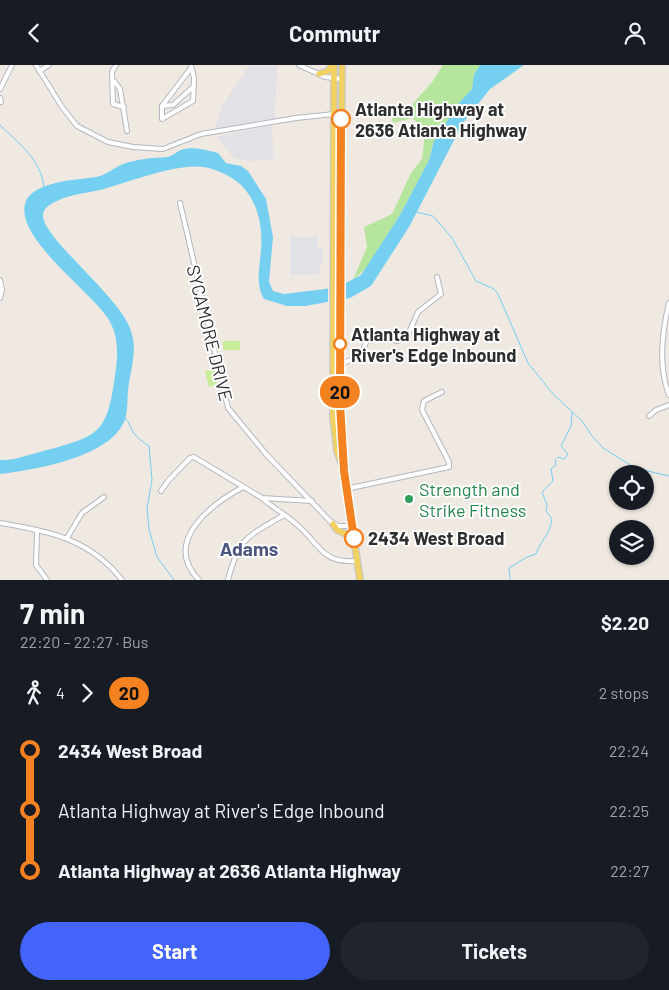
<!DOCTYPE html>
<html lang="en">
<head>
<meta charset="utf-8">
<style>
	:root { --surface:#171b24; --page:#20242c; --text:#f1f3f6; --muted:#9ea1a6; --accent:#4264fb }
	body { margin:0; font-family:Barlow,sans-serif; background:var(--page); color:var(--text); height:100vh; display:flex; flex-direction:column; font-size:19px; white-space:nowrap }
	* { box-sizing:border-box; margin:0 }
	p { font-size:16px; color:var(--muted) }
	.icon { flex:none; width:28px; height:28px; fill:none; stroke:currentColor; stroke-width:2; stroke-linecap:round; stroke-linejoin:round }
	.map { position:relative; height:515px; overflow:hidden }
	.details { display:flex; flex-direction:column; background:var(--surface); flex:1 }
	.details>* { flex:none }
	.badge { padding:0 10px; border-radius:16px; font-size:18px; line-height:32px }
	.controls { position:absolute; left:609px; top:400px; display:grid; gap:10px }
	.controls a { display:grid; place-items:center; width:45px; height:45px; border-radius:50%; background:var(--surface); box-shadow:0 1px 4px #0004; font-size:25px }
	.map>.badge { position:absolute; translate:-50% -50%; box-shadow:0 0 0 2px #fff }
	.legs { display:flex; align-items:center; gap:8px; height:55px; padding:0 20px; font-size:16px }
	.legs p { margin-inline-start:auto }
	.headline { display:flex; align-items:center; justify-content:space-between; height:85px; padding:0 20px }
	h1 { font-size:28px; font-weight:700; line-height:38px }
	.primary-button { display:flex; gap:10px; margin-top:auto; padding:10px 20px }
	.primary-button a { flex:1; height:58px; border-radius:30px; background:var(--accent); color:#fff; font-size:20px; font-weight:700; line-height:58px; text-align:center }
	.primary-button a+a { background:var(--page); color:var(--text) }
	ul { padding:0 20px; list-style:none }
	li { display:flex; align-items:center; gap:18px; height:60px; font-size:19px }
	li i { display:grid; place-items:center; width:8px; height:100%; margin:0 6px; background:currentColor }
	li i::after { content:''; width:12px; height:12px; margin:-6px; border:4px solid; border-radius:50%; background:var(--surface) }
	li p { margin-inline-start:auto }
	li:first-child i { background:linear-gradient(#0000 50%,currentColor 0) }
	li:last-child i { background:linear-gradient(currentColor 50%,#0000 0) }
	header { display:flex; justify-content:space-between; align-items:center; height:65px; padding:0 20px; background:var(--surface); font-size:22px; font-weight:700 }
	.map>svg:first-child { display:block }
	.industrial { fill:#e3e1e8 }
	.green { fill:#b6e59e }
	.pitch { fill:#c9ec9a }
	.water { fill:#75cff0 }
	.pier { fill:#efe9e1 }
	.lines { fill:none; stroke-linecap:round; stroke-linejoin:round }
	.stream { stroke:#75cff0; stroke-width:1 }
	.minor-casing { stroke:#b4b7c1; stroke-width:6 }
	.primary-casing { stroke:#c9c9c9; stroke-width:8 }
	.minor { stroke:#fff; stroke-width:4 }
	.primary { stroke:#f2d163; stroke-width:5.5 }
	.line-1-casing { stroke:#fff; stroke-width:11 }
	.line-1 { stroke:#f58220; stroke-width:8 }
	.stop-1-dot { fill:#fff; stroke:#f58220; stroke-width:2.5 }
	.leisure-dot { fill:#2e9e5b; stroke:#fff; stroke-width:2 }
	.labels { text-anchor:middle; dominant-baseline:central; stroke-width:4; stroke-linejoin:round; paint-order:stroke }
	.stop-label { font-size:18px; font-weight:bold; fill:#2e2e2e; stroke:#fff; text-anchor:start }
	.street-label { font-size:18px; fill:#2e2e2e; stroke:#fff }
	.leisure-label { font-size:18px; fill:#27864d; stroke:#fff; text-anchor:start }
	.neighbourhood-label { font-size:19px; font-weight:bold; fill:#4d5680; stroke:#fff }
</style>
</head>
<body>
<header><svg class="icon" aria-label="back" viewBox="0 0 24 24"><path d="M15 5l-7 7 7 7"/></svg>Commutr<svg class="icon" aria-label="person" viewBox="0 0 24 24"><circle cx="12" cy="8" r="4"/><path d="M4 21q1-7 8-7t8 7"/></svg></header>
<div class="map">
<svg width="669" height="515" viewBox="0 0 669 515">
	<rect width="100%" height="100%" fill="#efe9e1"/>
	<g class="industrial">
		<polygon points="250,0 277,1 275,54 214,65 223,40"/>
		<polygon points="272,60 274,94 249,96 234,93 217,72"/>
		<polygon points="290,172 318,172 318,183 322,183 322,196 318,209 290,210"/>
	</g>
	<polygon class="green" points="443,0 480,0 474,10 472,24 459,38 434,76 429,95 400,150 366,203 353,215 367,182 364,162 392,149 411,108 422,94 424,76 419,59 412,53 393,58 392,53 409,43 433,16"/>
	<g class="pitch">
		<rect x="223" y="276" width="17" height="9"/>
		<polygon points="214,304 217,319 209,322 205,306"/>
	</g>
	<path class="water" d="M480 0H524L490 24 463 58 409 162 371 221 350 233 305 241H287L264 234C255 219 260 201 261 185 263 162 258 136 240 119 231 111 214 103 203 102 178 98 131 116 107 123 91 128 74 128 59 135 53 138 43 142 43 150 42 173 121 232 131 266 138 286 130 306 128 326 127 337 128 349 123 359 106 393 33 405 0 409V395C14 396 27 390 40 387 97 371 107 372 115 310 118 292 119 272 109 255 92 227 16 174 25 139 31 116 77 115 96 112 107 110 113 103 123 99 137 94 153 93 167 92 173 91 176 87 181 85 193 81 205 85 218 88L226 98 241 101 248 106 266 134 273 172 269 217 273 226 284 229 325 224 344 219 361 210 400 150 429 95 434 76 459 38 472 24 474 10Z"/>
	<polygon class="pier" points="345,216 345,237 328,239 328,221"/>
	<g class="lines">
		<g class="stream">
			<path d="M0 60C19 79 41 94 44 122"/>
			<polyline points="416,147 433,151 452,173 476,216 494,224 498,229 528,298 553,329 582,356 592,371 603,383 635,403 669,411"/>
			<path d="M125 353C130 358 130 362 133 367 137 373 143 377 149 381L152 415 147 443 149 464 157 492 174 515"/>
			<path d="M510 515 509 503 527 492 536 489C541 474 549 472 552 454L546 446 547 440 542 427 553 416 551 404 556 400 555 395 558 392 564 394 568 389 561 381 571 361 572 348"/>
		</g>
		<defs>
			<g id="minor">
				<polyline points="36,0 62,42 77,61 108,77 133,82 163,84 201,69 296,53 334,49"/>
				<polyline points="116,0 112,7 113,39 124,42"/>
				<polyline points="299,0 325,12 342,14"/>
				<polyline points="191,3 162,41 162,54 193,36 194,13 191,0"/>
				<polyline points="39,6 49,0"/>
				<polyline points="114,16 120,24 127,66"/>
				<polyline points="0,24 12,0"/>
				<polyline points="0,33 1,37"/>
				<polyline points="162,41 173,40 194,21"/>
				<polyline points="180,138 228,343 266,389 330,456 338,461 351,461"/>
				<polyline points="0,215 2,225 0,233"/>
				<path d="M669 238C662 268 658 300 669 330"/>
				<path d="M340 299 359 292C366 284 366 263 382 269 387 271 391 275 397 276L407 272 418 247 441 229 437 212"/>
				<polyline points="649,351 656,345 669,340"/>
				<polyline points="346,424 449,402 449,397 422,345 424,336 442,327"/>
				<polyline points="161,426 168,416 190,393 194,392 262,433 312,436"/>
				<path d="M264 435C274 443 286 450 296 459 319 477 320 499 357 496"/>
				<path d="M0 458C49 466 90 474 122 515"/>
				<polyline points="37,466 36,500 47,515"/>
				<polyline points="67,473 82,448 104,432"/>
				<path d="M199 515C162 477 210 440 243 422"/>
				<path d="M228 515C239 472 247 472 284 450"/>
			</g>
			<g id="primary">
				<polyline points="334,0 333,352 337,386 344,406 360,515"/>
				<polyline points="342,0 340,299 344,401"/>
				<polyline points="319,9 328,6 332,0"/>
				<polyline points="333,459 337,465 354,473"/>
			</g>
		</defs>
		<use href="#minor" class="minor-casing"/>
		<use href="#primary" class="primary-casing"/>
		<use href="#minor" class="minor"/>
		<use href="#primary" class="primary"/>
	</g>
	<g class="lines">
		<defs>
			<polyline id="line-1" points="341,54 340,339 344,406 354,473"/>
		</defs>
		<use href="#line-1" class="line-1-casing"/>
		<use href="#line-1" class="line-1"/>
	</g>
	<g class="stop-1-dot">
		<circle cx="341" cy="54" r="9"/>
		<circle cx="340" cy="279" r="6"/>
		<circle cx="354" cy="473" r="9"/>
	</g>
	<circle class="leisure-dot" cx="409" cy="434" r="5"/>
	<g class="labels">
		<g class="stop-label">
			<text x="355" y="44">Atlanta Highway at<tspan x="355" dy="21">2636 Atlanta Highway</tspan></text>
			<text x="351" y="269">Atlanta Highway at<tspan x="351" dy="21">River's Edge Inbound</tspan></text>
			<text x="368" y="473">2434 West Broad</text>
		</g>
		<g class="street-label">
			<text transform="translate(210 268) rotate(76)">SYCAMORE DRIVE</text>
		</g>
		<g class="leisure-label">
			<text x="419" y="424">Strength and<tspan x="419" dy="21">Strike Fitness</tspan></text>
		</g>
		<g class="neighbourhood-label">
			<text x="249" y="483">Adams</text>
		</g>
	</g>
</svg>
<div class="controls">
<a><svg class="icon" aria-label="locate" viewBox="0 0 24 24"><circle cx="12" cy="12" r="6"/><path d="M12 2v4M12 18v4M2 12h4M18 12h4"/></svg></a>
<a><svg class="icon" aria-label="layers" viewBox="0 0 24 24"><path d="M12 4l9 5-9 5-9-5zM3 14l9 5 9-5"/></svg></a>
</div>
<b class="badge" style="left:340px;top:327px;background:#f58220;color:#111">20</b>
</div>
<section class="details">
<div class="headline"><div><h1>7 min</h1><p>22:20 – 22:27 · Bus</p></div><b>$2.20</b></div>
<div class="legs"><svg class="icon" aria-label="walk" viewBox="0 0 24 24"><circle cx="13" cy="4" r="2"/><path d="M13 8l-2 6 4 7M11 14l-3 7M7 12l3-4h3l4 4"/></svg>4<svg class="icon" aria-label="forward" viewBox="0 0 24 24"><path d="M9 5l7 7-7 7"/></svg><b class="badge" style="background:#f58220;color:#111">20</b><p>2 stops</p></div>
<ul>
<li><i style="color:#f58220"></i><b>2434 West Broad</b><p>22:24</p></li>
<li><i style="color:#f58220"></i><span>Atlanta Highway at River's Edge Inbound</span><p>22:25</p></li>
<li><i style="color:#f58220"></i><b>Atlanta Highway at 2636 Atlanta Highway</b><p>22:27</p></li>
</ul>
<div class="primary-button"><a>Start</a><a>Tickets</a></div>
</section>
</body>
</html>
